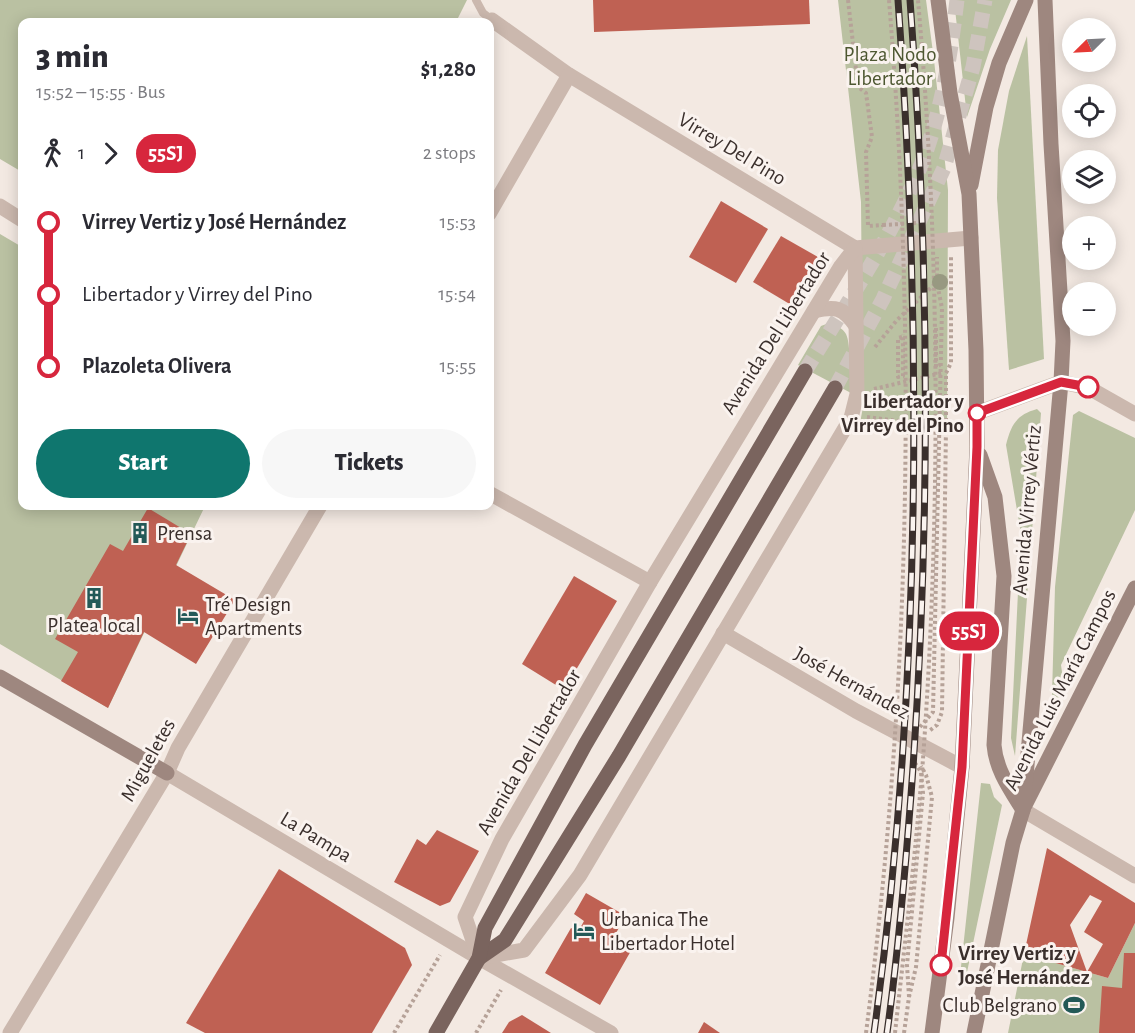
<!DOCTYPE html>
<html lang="en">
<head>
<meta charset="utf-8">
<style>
	:root { --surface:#fff; --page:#f7f7f7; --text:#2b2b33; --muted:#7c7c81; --accent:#0f766e }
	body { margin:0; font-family:"Alegreya Sans",sans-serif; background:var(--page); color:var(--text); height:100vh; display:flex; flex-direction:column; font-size:22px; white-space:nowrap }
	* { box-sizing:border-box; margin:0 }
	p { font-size:20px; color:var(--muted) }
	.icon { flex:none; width:33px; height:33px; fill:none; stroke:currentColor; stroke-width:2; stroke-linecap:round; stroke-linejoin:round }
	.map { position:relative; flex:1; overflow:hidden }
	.sheet { position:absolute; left:18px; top:18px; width:476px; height:492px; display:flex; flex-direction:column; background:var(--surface); border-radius:12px; box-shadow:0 3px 15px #0003 }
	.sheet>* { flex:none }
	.badge { padding:0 12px; border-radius:20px; font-size:21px; line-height:39px }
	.needle { width:39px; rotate:246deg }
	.buttons { position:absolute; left:1062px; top:18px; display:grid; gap:12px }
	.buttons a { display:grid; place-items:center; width:54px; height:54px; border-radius:50%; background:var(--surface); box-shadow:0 3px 15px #0003; font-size:30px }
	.map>.badge { position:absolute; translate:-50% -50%; box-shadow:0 0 0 3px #fff }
	.legs { display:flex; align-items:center; gap:9px; height:66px; padding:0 18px; font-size:20px }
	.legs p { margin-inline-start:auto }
	.headline { display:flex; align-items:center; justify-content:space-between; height:102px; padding:0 18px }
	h1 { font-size:33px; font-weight:800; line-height:45px }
	.button { display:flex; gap:12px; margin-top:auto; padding:12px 18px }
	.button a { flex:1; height:69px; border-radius:36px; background:var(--accent); color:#fff; font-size:24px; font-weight:800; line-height:69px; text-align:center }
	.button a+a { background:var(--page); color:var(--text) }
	ul { padding:0 18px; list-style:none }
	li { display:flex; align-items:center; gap:21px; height:72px; font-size:22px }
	li i { display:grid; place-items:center; width:9px; height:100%; margin:0 8px; background:currentColor }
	li i::after { content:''; width:15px; height:15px; margin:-8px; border:4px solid; border-radius:50%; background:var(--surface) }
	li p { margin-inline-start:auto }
	li:first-child i { background:linear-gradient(#0000 50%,currentColor 0) }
	li:last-child i { background:linear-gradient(currentColor 50%,#0000 0) }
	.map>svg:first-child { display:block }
	.green { fill:#bac1a2 }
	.building { fill:#bf6153; fill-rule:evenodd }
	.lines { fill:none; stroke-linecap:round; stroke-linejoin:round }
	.primary-tunnel { stroke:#cec4be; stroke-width:15; stroke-dasharray:15 8; stroke-linecap:butt }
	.path { stroke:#b6a298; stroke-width:4; stroke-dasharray:3 3; stroke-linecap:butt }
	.lane { stroke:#cbb8ae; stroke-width:8 }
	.street { stroke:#cbb8ae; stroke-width:15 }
	.secondary { stroke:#9e877f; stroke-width:15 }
	.primary { stroke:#7a645e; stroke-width:15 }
	.rail-casing { stroke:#3a2f2c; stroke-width:7 }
	.rail { stroke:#faf3ef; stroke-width:4.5; stroke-dasharray:14; stroke-linecap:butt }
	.path-bridge { stroke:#b6a298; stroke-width:4; stroke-dasharray:3 3; stroke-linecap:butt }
	.tree { fill:#989981 }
	.line-1-casing { stroke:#fff; stroke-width:14 }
	.line-1 { stroke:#d7263d; stroke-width:9 }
	.stop-1-dot { fill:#fff; stroke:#d7263d; stroke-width:3 }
	.labels { text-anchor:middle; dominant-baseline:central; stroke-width:6; stroke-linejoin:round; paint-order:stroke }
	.park-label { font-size:21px; fill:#4d5731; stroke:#faf3ef }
	.street-label { font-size:21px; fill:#3a2f2c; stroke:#faf3ef }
	.stop-label { font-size:21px; font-weight:bold; fill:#3a2f2c; stroke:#faf3ef; text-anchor:end }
	.poi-label { font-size:21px; fill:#3a2f2c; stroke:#faf3ef; text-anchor:start }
</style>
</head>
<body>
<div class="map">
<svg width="1135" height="1033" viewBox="0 0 1135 1033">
	<rect width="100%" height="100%" fill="#f3e9e2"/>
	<g class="green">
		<polygon points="0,0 467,0 456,22 22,22 22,172 0,159"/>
		<polygon points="838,0 926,0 934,60 948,190 947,431 860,423 863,407 861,202"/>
		<polygon points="954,0 1011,0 990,49 967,117"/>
		<polygon points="1027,36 1044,359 1009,370 997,198 998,150 1009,91"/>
		<polygon points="0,234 22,247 22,506 205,506 108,708 0,644"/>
		<path d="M829 323C835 325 843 328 846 334 851 344 850 380 851 393L798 365 821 326Z"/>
		<path d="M1037 409 1041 413 1015 756 1011 738 1020 550V528L1006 445C1011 425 1016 415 1037 409Z"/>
		<polygon points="1079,411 1135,438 1135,510 1061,665 1065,693 1057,700 1052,695 1055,587 1073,415"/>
		<polygon points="981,783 990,784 994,797 1002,805 966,977 960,976"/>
		<polygon points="1135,923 1135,1033 1008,1033 1024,954 1108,978"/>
	</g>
	<g class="building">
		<polygon points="593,0 809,0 810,24 594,32"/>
		<polygon points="721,201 768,229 736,283 689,257"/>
		<polygon points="781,236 825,261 798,309 753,282"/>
		<polygon points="148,508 191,534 176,565 235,600 196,664 144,632 108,708 61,681 78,652 55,639 110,544 123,551"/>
		<polygon points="574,576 617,601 564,690 522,664"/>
		<polygon points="437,830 479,851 450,902 440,906 394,882 417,839 426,845"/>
		<path d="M1047 848 1135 903V923L1108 978 1024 954ZM1090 895 1102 901 1084 932 1103 944 1087 972 1070 925Z"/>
		<polygon points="279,869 405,948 412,965 372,1033 205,1033 186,1023"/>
		<polygon points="586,893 626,916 613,938 632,949 600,1005 545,973 571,928 578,932 584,921 574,914"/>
		<polygon points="1124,953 1135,953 1135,1033 1099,1033 1102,986 1122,988"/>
		<polygon points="522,1015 551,1033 502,1033 509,1022"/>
		<polygon points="704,1022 720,1033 698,1033"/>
	</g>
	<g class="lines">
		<g class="primary-tunnel">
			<path d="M805 371C847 303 899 227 926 152 943 103 951 51 957 0"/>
			<polyline points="835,388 883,299 944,168 973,67 985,0"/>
		</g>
		<g class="path">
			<polyline points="848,0 858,87 866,93 872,137 866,152 868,226 883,225 883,227"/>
			<polyline points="883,225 918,223"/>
			<polyline points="936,328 936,367 940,365"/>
			<polyline points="902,337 898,338 898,377 903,376 903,334"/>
			<polyline points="875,347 897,320 936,283"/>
			<polyline points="874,389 942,373"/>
			<polyline points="867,417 946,427 942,712 937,725 929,731"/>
			<polyline points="946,427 946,373 951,363 951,256"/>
			<polyline points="920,727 933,712 942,308 937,283 937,257"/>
			<polyline points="909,997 907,965 923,793 921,772 915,763"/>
			<polyline points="394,1033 440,955"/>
			<polyline points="476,1033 501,990"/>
			<polyline points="904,1033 909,997 916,967 932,797 926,775 921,766"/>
		</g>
		<polyline class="lane" points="476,0 483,13 492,20"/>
		<g class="street">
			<polyline points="492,20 569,75 855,248 971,238"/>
			<polyline points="0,206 22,220"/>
			<polyline points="489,214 569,75"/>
			<path d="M814 311C835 306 843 307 856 326"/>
			<polyline points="977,413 1061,382 1089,388 1135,414"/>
			<polyline points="489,493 650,582"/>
			<polyline points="723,633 856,711 962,767"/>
			<polyline points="167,773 479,958 611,1033"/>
			<polyline points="1023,810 1135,876"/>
			<polyline points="479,958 524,950 580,875 851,418 857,394 855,248"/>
			<polyline points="479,958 465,917 502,839 650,582 841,266 855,248"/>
			<polyline points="10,1033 167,773 178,748 320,506"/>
		</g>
		<g class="secondary">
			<polyline points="971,185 986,107 999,63 1026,0"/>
			<path d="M980 455 995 497 1004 576 994 745C996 770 1010 789 1023 810"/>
			<polyline points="0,677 167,773"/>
			<polyline points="1025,805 1135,588"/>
			<polyline points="932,1033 947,918 962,767 977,447 976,350 969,194 950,93 938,0"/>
			<polyline points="974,1033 1013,843 1023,810 1061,382 1063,341 1051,144 1045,0"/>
		</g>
		<g class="primary">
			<polyline points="479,958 505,940 619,756 835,388"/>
			<polyline points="436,1033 479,958 485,928 585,745 805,371"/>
		</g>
		<defs>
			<g id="rail">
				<path d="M874 1033C921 692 923 343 898 0"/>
				<path d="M887 1033C898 954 905 874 911 795 931 528 930 267 910 0"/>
			</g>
		</defs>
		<use href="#rail" class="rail-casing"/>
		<use href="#rail" class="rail"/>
		<g class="path-bridge">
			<path d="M866 1033C910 691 917 344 889 0"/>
			<path d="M895 1033C905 942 916 850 923 759 941 506 940 252 918 0"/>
		</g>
	</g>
	<circle class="tree" cx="940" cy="282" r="8"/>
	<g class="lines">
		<defs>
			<polyline id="line-1" points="941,965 962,767 977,447 977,413 1061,382 1088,387"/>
		</defs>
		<use href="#line-1" class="line-1-casing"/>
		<use href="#line-1" class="line-1"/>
	</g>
	<defs>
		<symbol id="building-bare" viewBox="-9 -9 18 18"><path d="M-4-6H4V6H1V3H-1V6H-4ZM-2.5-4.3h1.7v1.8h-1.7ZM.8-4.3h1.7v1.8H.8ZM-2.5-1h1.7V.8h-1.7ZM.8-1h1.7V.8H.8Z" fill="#235957" stroke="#faf3ef" stroke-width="2.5" paint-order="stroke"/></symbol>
		<symbol id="hotel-bare" viewBox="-9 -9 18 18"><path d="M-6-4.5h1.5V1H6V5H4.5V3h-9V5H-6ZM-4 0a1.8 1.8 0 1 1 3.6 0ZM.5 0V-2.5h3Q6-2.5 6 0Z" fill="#235957" stroke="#faf3ef" stroke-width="2.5" paint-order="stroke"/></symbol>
		<symbol id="stadium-bare" viewBox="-9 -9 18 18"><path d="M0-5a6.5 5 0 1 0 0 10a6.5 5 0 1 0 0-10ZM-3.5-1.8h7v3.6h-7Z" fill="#235957" stroke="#faf3ef" stroke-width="2.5" paint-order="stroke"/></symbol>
	</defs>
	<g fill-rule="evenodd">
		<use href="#building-bare" x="125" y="518" width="30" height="30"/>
		<use href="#building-bare" x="79" y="583" width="30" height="30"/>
		<use href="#hotel-bare" x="173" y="601" width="30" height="30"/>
		<use href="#hotel-bare" x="569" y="916" width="30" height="30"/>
		<use href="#stadium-bare" x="1059" y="990" width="30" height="30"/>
	</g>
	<g class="stop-1-dot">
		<circle cx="1088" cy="387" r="10"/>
		<circle cx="977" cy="413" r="8"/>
		<circle cx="941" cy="965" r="10"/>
	</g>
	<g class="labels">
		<g class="park-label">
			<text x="890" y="54">Plaza Nodo<tspan x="890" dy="24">Libertador</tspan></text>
		</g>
		<g class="street-label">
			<text transform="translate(732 149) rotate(31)">Virrey Del Pino</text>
			<text transform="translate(776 333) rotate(-58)">Avenida Del Libertador</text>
			<text transform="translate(1027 510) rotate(-85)">Avenida Virrey Vértiz</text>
			<text transform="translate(852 683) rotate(29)">José Hernández</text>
			<text transform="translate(1060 690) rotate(-63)">Avenida Luis María Campos</text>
			<text transform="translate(529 752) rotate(-60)">Avenida Del Libertador</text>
			<text transform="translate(148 760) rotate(-61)">Migueletes</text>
			<text transform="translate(316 837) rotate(31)">La Pampa</text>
		</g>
		<g class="stop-label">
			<text x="964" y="401">Libertador y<tspan x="964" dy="24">Virrey del Pino</tspan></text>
			<text x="958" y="953" text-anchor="start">Virrey Vertiz y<tspan x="958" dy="24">José Hernández</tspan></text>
		</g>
		<g class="poi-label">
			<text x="157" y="533">Prensa</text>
			<text x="205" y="604">Tré Design<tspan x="205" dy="24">Apartments</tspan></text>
			<text x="94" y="625" text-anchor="middle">Platea local</text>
			<text x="601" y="919">Urbanica The<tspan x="601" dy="24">Libertador Hotel</tspan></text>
			<text x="1057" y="1005" text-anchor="end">Club Belgrano</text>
		</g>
	</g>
</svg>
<div class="buttons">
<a><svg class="needle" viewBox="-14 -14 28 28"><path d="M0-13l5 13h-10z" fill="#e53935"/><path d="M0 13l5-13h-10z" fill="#7c7c81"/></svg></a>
<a><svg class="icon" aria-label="locate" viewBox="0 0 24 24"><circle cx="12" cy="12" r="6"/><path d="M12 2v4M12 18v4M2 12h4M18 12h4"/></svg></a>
<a><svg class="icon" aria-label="layers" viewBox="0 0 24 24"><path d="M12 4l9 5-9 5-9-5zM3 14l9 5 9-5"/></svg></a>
<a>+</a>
<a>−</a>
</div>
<b class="badge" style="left:969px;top:631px;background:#d7263d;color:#fff">55SJ</b>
<section class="sheet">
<div class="headline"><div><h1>3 min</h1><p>15:52 – 15:55 · Bus</p></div><b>$1,280</b></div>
<div class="legs"><svg class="icon" aria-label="walk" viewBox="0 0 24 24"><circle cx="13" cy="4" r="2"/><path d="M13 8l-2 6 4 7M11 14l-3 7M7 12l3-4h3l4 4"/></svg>1<svg class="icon" aria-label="forward" viewBox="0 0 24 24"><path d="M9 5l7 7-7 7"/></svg><b class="badge" style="background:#d7263d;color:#fff">55SJ</b><p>2 stops</p></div>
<ul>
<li><i style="color:#d7263d"></i><b>Virrey Vertiz y José Hernández</b><p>15:53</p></li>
<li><i style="color:#d7263d"></i><span>Libertador y Virrey del Pino</span><p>15:54</p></li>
<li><i style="color:#d7263d"></i><b>Plazoleta Olivera</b><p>15:55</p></li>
</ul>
<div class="button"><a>Start</a><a>Tickets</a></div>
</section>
</div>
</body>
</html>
